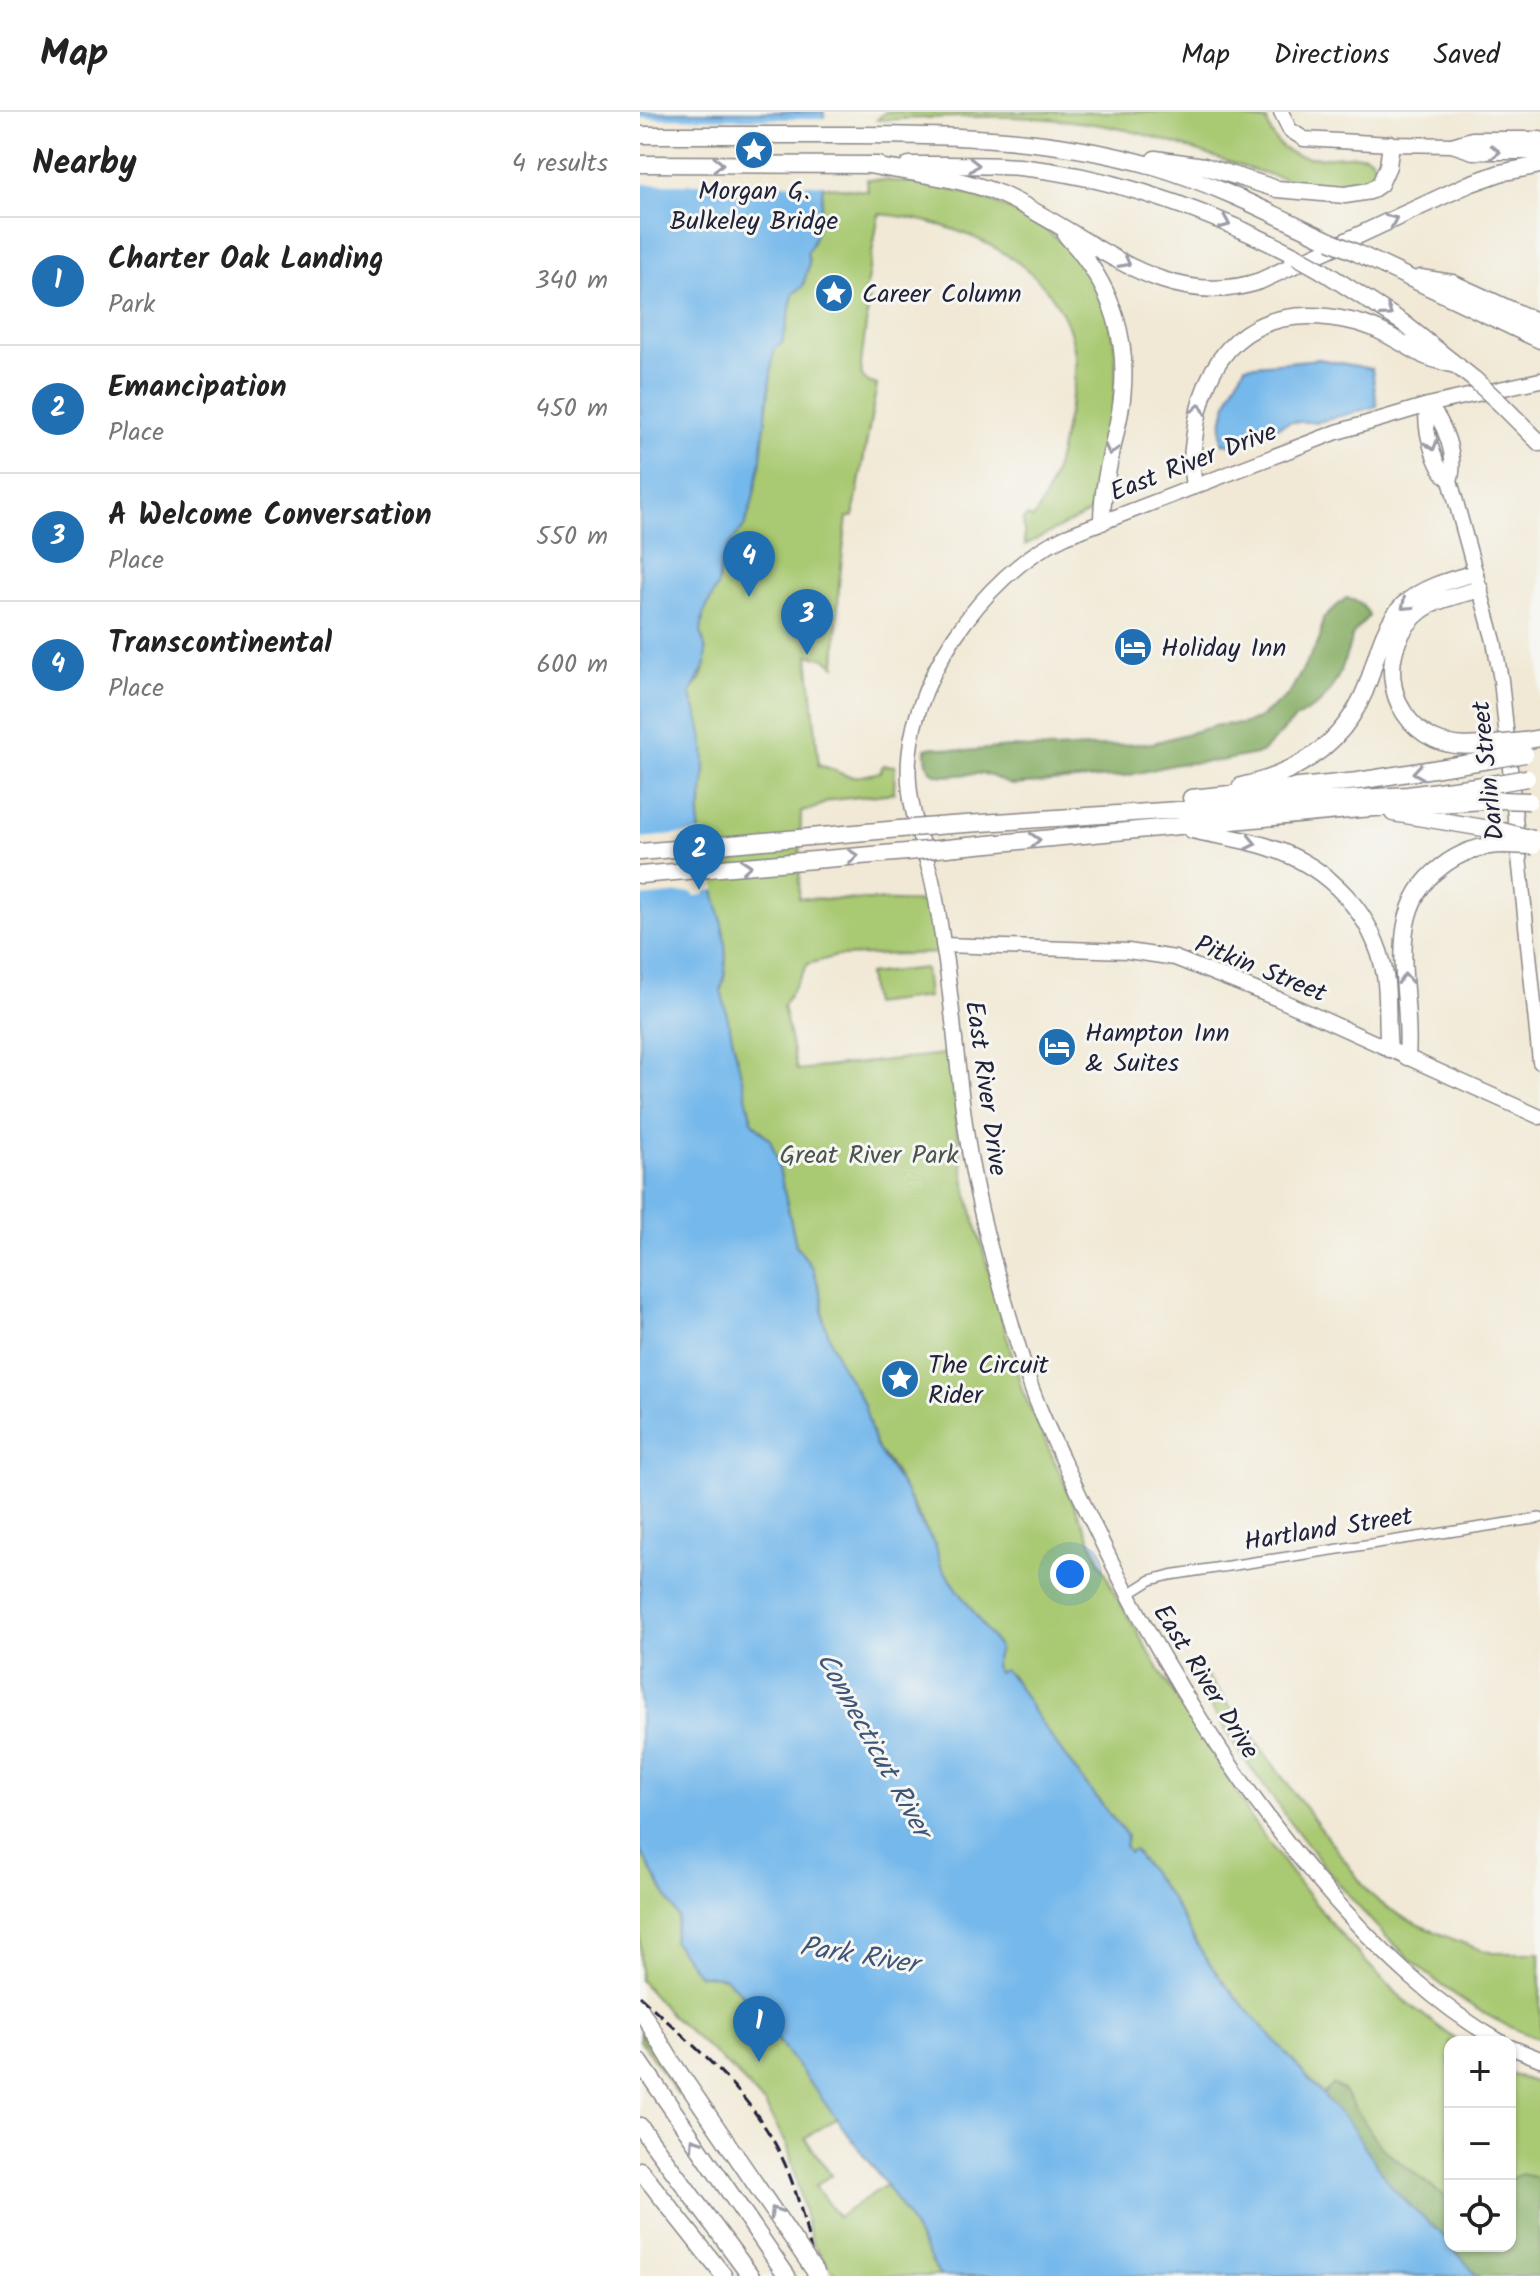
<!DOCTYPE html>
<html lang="en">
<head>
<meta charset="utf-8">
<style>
	:root { --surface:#fff; --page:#f2f2f2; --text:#222; --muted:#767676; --line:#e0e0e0; --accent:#1f6fb2 }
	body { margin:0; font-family:Kalam,sans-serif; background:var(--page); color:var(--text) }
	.controls { position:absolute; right:24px; bottom:24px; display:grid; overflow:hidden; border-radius:16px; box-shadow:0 2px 6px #0004 }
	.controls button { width:72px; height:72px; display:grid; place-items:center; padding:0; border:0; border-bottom:2px solid var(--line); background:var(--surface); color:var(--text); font:40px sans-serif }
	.you { position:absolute; left:430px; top:1462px; width:28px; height:28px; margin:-20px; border:6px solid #fff; border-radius:50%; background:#1a73e8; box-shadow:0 0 0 12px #1a73e833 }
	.badge { display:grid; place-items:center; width:52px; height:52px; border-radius:50%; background:var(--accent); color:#fff; font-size:26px; font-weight:700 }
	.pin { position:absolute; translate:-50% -66px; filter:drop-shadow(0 2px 4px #0008) }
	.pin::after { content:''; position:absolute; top:42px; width:28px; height:24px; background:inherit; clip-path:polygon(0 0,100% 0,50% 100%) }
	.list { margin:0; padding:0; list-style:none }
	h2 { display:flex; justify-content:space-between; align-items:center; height:104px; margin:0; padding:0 32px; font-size:34px }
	h2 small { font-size:26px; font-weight:400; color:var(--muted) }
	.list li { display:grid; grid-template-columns:52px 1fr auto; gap:24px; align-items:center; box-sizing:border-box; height:128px; padding:0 32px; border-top:2px solid var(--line) }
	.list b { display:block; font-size:30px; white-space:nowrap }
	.list p { margin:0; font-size:26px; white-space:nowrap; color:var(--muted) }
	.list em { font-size:26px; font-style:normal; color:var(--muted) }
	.icon { flex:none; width:44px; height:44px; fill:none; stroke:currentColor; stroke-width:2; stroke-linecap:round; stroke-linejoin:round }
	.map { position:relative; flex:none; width:900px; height:2164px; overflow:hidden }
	header { display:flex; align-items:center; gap:48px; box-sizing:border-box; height:112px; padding:0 40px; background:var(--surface); border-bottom:2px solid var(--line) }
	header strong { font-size:38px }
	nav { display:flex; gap:44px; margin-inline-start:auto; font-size:28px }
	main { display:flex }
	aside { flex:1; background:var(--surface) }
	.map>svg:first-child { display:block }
	.green { fill:#a9c972; stroke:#667656; stroke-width:2 }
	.forest { fill:#86ad64; stroke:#546850; stroke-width:2 }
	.water { fill:#75b8eb; stroke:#4c6d93; stroke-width:2 }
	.pier { fill:#f1e9d5 }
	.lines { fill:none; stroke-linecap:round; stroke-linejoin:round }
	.street-casing { stroke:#8a8688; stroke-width:12 }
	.secondary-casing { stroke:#8a8688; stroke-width:17 }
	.primary-casing { stroke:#8a8688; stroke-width:17 }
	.highway-casing { stroke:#8a8688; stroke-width:19 }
	.street { stroke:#fff; stroke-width:9 }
	.secondary { stroke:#fff; stroke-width:14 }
	.primary { stroke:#fff; stroke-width:14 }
	.highway { stroke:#fff; stroke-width:16 }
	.rail { stroke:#22223b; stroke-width:3; stroke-dasharray:12 6; stroke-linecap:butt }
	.highway-bridge-casing { stroke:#8a8688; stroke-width:19; stroke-linecap:butt }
	.highway-bridge { stroke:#fff; stroke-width:16 }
	.oneway { stroke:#9c9ca7 }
	.labels { text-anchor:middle; stroke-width:6; stroke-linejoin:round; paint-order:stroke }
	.poi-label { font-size:26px; fill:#22223b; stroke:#f6f6f2; text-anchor:start }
	.street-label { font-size:26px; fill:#22223b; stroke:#f6f6f2 }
	.park-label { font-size:26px; fill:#4a544c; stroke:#f6f6f2 }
	.water-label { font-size:28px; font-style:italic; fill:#3f5679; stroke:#f6f6f2 }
</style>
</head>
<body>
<header>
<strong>Map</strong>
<nav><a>Map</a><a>Directions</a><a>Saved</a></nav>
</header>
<main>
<aside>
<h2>Nearby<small>4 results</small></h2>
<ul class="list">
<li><span class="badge">1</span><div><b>Charter Oak Landing</b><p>Park</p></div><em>340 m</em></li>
<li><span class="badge">2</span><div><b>Emancipation</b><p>Place</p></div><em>450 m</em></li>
<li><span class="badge">3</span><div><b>A Welcome Conversation</b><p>Place</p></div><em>550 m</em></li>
<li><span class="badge">4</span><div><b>Transcontinental</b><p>Place</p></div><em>600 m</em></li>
</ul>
</aside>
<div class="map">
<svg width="900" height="2164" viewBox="0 0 900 2164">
	<rect width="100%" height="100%" fill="#f6f6f2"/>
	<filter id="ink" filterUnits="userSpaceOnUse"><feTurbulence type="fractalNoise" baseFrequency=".0125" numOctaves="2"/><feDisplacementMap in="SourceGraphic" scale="16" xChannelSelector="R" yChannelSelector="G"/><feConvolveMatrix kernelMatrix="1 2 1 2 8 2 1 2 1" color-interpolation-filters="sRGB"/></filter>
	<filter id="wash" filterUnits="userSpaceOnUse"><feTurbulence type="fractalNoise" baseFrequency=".006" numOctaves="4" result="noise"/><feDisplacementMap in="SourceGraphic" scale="32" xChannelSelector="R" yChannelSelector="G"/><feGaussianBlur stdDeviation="1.8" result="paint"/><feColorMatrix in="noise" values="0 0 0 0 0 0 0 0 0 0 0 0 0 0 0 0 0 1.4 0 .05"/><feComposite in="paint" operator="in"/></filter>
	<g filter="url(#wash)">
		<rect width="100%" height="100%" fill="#f1e9d5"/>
		<path class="green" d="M245,0H567L627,9C640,58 683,44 724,43C731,46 735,49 735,56C736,77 704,75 690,74C619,68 555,33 486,18C403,0 321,4 237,8Z
			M227,67C387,74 509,146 468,325C463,349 460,379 449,401L385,433L383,407L388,404L393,407C412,380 418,348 425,316C430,292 437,269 435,244C425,152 319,108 239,102L224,186L229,188L221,252L222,264L228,270L237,273L213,405H207L199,472L195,554L185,546L168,543L179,654C193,655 193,659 205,663C215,667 230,662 240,660L243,653L255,654L254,681L193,688C179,692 177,698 161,700L159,786L291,790L302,841L197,844L168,852L143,894L157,958L313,941L320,1004L315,1005L326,1077L382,1278L475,1482L527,1571L606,1695L607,1701C653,1765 703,1831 761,1885C779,1901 800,1915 819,1930H810V2133L695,1997L588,1876L564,1844L531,1787L494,1738L489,1741L485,1734L487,1724L434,1657L394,1601L371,1563L359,1561L354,1554L359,1536L301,1454L294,1432L253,1357L235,1333L232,1321L198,1248L184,1210L182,1186L173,1157L156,1133L136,1043L130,1028L112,1009L80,878C98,826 64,767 59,714C58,700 63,685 64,671C67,637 61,612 50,581L61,566L66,551V539L61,520L63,503L78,472L81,451L88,435L105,413L112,391L120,353L134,237L143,229L153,182L163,174L169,151L167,140L180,107L182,74L228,79Z
			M285,856L288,885L232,892L228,862Z
			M554,1555L563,1559L729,1781C759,1809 801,1822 839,1837L853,1841H900V1927C785,1888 697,1776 629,1681C601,1642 573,1602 551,1558Z
			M0,1738L38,1805L33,1829L58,1862L86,1866L111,1892L197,2006L165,2026L191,2063L175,2074L198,2105L246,2073L266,2103L300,2164H196L172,2131L148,2035L125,1993L97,1962L32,1904L0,1868Z
			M0,1920L40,1982L38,1983L0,1928Z
			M870,1962L900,1972V2164H837L811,2134H870Z"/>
		<path class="forest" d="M706,486C717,488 725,493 729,504L713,522L701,559L690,579L679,592L655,607L621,641L580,649L537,652L485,664L373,673C362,671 354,663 343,662C316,659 284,678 286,637L294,635L324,639L371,635L415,637L513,631L578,613L602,612L618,607L649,582L680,527L683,506Z
			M693,1972L703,1978L742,2036L810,2089V2133C793,2112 770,2097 753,2076C727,2044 712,2014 682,1983Z
			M882,2062L898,2066L900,2070V2164H837L811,2134H870V2067Z"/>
		<path class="water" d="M0,0H184C183,36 188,113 167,140L169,151L163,174L153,182L143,230L134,237L120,353L112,391L105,413L88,435L81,451L78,472L63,503L61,520L66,539V551L50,582C62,612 67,638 64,672C63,686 58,701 59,714C65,767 98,826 81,878L112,1009L130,1028L136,1043L156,1133L173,1157L182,1186L184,1210L198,1248L224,1292L235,1333L264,1377L279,1408L295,1432L301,1454L359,1536L354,1554L358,1561L363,1558C379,1569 384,1587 396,1603C424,1645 455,1685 487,1724L485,1734L489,1741L494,1738L531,1787L564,1844L588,1876L711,2014L752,2075L767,2092L799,2119L837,2164H300L266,2103L246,2073L111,1892L86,1866L58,1862L33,1829L38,1805L0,1738Z
			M679,247L732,257L737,294L678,310H650L592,332L582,331C579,303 591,278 605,254Z"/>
		<path class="pier" d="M0,6L188,7L186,72H0Z
			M65,720L76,778L67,779L64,783L55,784L51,780L0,785V726Z"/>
	</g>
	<g filter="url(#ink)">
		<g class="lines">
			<g class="street-casing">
				<path id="street" d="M487,1483L511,1468L530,1463L900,1406"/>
			</g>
			<g class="secondary-casing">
				<path id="secondary" d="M641,0L650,18L664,27L751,32
					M788,293C804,308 818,347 810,368L854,529L861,568L900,950
					M788,293C782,312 794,357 810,368
					M303,833L488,839L535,846L638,887L900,1005
					M861,1930C797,1894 744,1843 695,1788C589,1667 506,1528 439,1382C420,1340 397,1298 384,1253C364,1187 343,1118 331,1050C319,984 315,916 306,850C301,821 298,792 291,764C283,733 271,702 269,670C262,577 343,461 426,424L697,320L788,293L900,268
					M870,1935L900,1947"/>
			</g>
			<g class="primary-casing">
				<path id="primary" d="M751,32L812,33L833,40H900
					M812,33L832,27H900"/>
			</g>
			<g class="highway-casing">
				<path id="highway" d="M0,23C69,23 137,23 206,23C312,23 414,25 517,55C577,73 633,102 690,129
					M515,47L564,54L637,77L705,83L730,79L740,72L748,54L751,32
					M0,52L238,53
					M228,53C271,61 319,65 360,82C445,118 521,203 620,169L829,72L860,61L900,53
					M269,53C306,53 342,52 379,55C477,65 569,99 656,144
					M426,123C473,174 492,231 480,300C473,337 462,372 462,410
					M717,141L900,228
					M681,158L762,210L835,268
					M780,166L812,171L900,211
					M861,292L900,331
					M554,374C550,353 553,334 556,313C570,227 624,190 711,209C737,214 759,230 783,243C793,248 807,250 818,254
					M840,477C821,483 799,486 782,498C738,531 743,603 794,627C813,636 834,634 854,632
					M884,629L900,626
					M601,674C663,660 710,627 730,565C738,539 744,513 763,493C783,475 810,468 835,461
					M551,686L718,669L855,647
					M753,701L862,719
					M310,713L768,683L858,671
					M552,718C578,724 605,727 631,736C689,755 734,802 745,863C749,887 746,912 749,937
					M317,735L720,697L860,688
					M0,740L260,717
					M0,763L267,740
					M767,945C773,881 740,800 801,755C820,740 840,733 864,733
					M0,1950L147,2164
					M0,2014L111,2164
					M0,2058L84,2164"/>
			</g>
			<use href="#street" class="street"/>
			<use href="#secondary" class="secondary"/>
			<use href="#primary" class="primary"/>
			<use href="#highway" class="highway"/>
			<path class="rail" d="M0,1884C55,1936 118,1985 147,2057C161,2091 169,2128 176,2164"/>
			<g class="highway-bridge-casing">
				<path id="highway-bridge" d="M690,129L717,141
					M656,144L681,158
					M835,268L861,292
					M854,632L884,629
					M855,647L885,642
					M858,671L887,666
					M860,688L889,689
					M260,717L310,713
					M862,719L893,727
					M864,733L893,734
					M267,740L317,735
					M0,1897L32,1950L178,2164"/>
			</g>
			<use href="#highway-bridge" class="highway-bridge"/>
		</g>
		<defs><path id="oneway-chevron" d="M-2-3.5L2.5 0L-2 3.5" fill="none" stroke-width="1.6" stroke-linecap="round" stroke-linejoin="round" transform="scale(2)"/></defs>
		<g class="oneway">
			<use href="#oneway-chevron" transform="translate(855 40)"/>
			<use href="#oneway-chevron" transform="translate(78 52)"/>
			<use href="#oneway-chevron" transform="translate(334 53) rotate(1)"/>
			<use href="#oneway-chevron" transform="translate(752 108) rotate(-25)"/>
			<use href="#oneway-chevron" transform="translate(585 111) rotate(23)"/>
			<use href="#oneway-chevron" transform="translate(485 150) rotate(28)"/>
			<use href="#oneway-chevron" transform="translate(747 200) rotate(35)"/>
			<use href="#oneway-chevron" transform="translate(559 297) rotate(-79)"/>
			<use href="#oneway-chevron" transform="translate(792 333) rotate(73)"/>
			<use href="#oneway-chevron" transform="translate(471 338) rotate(103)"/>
			<use href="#oneway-chevron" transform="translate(766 493) rotate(138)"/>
			<use href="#oneway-chevron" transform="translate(778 660) rotate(171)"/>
			<use href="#oneway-chevron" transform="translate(395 728) rotate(-5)"/>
			<use href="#oneway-chevron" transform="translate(611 731) rotate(12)"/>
			<use href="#oneway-chevron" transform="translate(213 744) rotate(-5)"/>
			<use href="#oneway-chevron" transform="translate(106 754) rotate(-5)"/>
			<use href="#oneway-chevron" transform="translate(765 867) rotate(-94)"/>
			<use href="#oneway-chevron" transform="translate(55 2031) rotate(-124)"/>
			<use href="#oneway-chevron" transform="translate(135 2100) rotate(-124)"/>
		</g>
	</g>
	<defs>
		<g id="sight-disc" transform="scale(2)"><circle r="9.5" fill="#1f6fb2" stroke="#f6f6f2"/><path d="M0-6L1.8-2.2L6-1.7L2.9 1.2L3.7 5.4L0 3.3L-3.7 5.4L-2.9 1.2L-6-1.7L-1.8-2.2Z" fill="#fff"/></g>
		<g id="hotel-disc" transform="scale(2)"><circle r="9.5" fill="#1f6fb2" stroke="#f6f6f2"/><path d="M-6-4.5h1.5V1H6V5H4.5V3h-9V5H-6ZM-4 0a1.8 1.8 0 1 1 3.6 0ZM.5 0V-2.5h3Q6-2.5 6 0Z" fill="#fff"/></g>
	</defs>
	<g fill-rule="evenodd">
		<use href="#sight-disc" x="114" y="38"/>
		<use href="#sight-disc" x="194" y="181"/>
		<use href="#hotel-disc" x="493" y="535"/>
		<use href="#hotel-disc" x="417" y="935"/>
		<use href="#sight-disc" x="260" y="1267"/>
	</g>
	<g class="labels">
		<g class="poi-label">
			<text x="114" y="87" text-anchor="middle">Morgan G.<tspan x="114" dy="30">Bulkeley Bridge</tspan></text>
			<text x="222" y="190">Career Column</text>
			<text x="521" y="544">Holiday Inn</text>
			<text x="445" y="929">Hampton Inn<tspan x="445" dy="30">&amp; Suites</tspan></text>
			<text x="288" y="1261">The Circuit<tspan x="288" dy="30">Rider</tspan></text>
		</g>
		<g class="street-label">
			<text transform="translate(553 349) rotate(-21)" y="9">East River Drive</text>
			<text transform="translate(847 659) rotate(-96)" y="9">Darlin Street</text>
			<text transform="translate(621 856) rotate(22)" y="9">Pitkin Street</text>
			<text transform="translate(347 976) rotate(82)" y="9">East River Drive</text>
			<text transform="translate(688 1416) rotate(-9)" y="9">Hartland Street</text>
			<text transform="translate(567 1569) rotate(58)" y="9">East River Drive</text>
		</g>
		<g class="park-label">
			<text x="229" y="1051">Great River Park</text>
		</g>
		<g class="water-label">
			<text transform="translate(235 1632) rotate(61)" y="10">Connecticut River</text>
			<text transform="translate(219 1842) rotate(9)" y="10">Park River</text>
		</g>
	</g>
</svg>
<div class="controls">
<button>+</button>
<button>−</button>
<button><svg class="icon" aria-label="locate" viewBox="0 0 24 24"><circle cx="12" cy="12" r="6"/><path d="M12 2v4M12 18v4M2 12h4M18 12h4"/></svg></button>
</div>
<div class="you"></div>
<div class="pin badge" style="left:119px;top:1950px">1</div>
<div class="pin badge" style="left:59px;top:778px">2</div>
<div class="pin badge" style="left:167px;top:543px">3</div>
<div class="pin badge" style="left:109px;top:485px">4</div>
</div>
</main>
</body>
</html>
